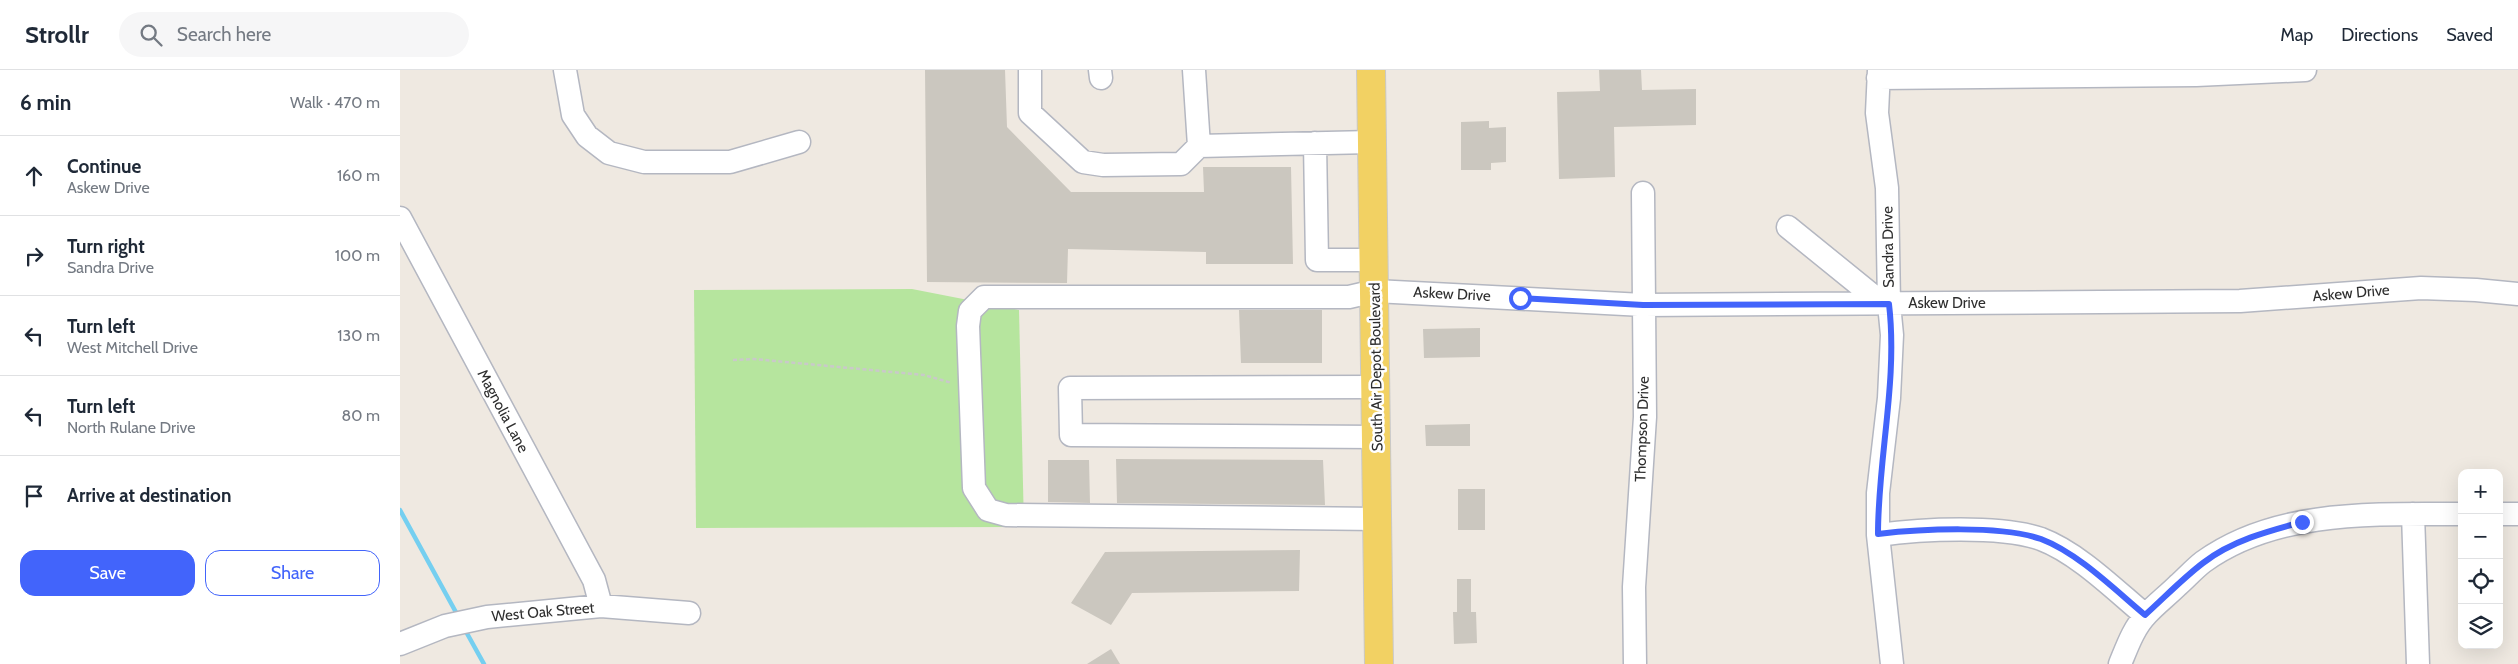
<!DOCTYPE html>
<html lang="en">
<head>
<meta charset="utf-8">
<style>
	:root { --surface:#fff; --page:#f6f6f7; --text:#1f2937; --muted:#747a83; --line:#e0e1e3; --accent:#4264fb }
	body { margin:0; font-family:Cabin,sans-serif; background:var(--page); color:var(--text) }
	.controls { position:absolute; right:15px; bottom:15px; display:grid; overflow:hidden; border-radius:10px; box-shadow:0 5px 20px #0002 }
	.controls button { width:45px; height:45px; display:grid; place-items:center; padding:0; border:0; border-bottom:1px solid var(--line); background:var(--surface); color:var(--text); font:25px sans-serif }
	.stop { position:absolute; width:15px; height:15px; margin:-11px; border:4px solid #4264fb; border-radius:50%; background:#fff }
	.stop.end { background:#4264fb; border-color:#fff; box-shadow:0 1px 5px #0008 }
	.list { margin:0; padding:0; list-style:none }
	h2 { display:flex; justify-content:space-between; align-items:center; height:65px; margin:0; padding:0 20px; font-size:21px }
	h2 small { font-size:16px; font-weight:400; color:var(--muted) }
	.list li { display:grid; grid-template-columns:32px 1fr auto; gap:15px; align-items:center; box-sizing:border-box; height:80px; padding:0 20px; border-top:1px solid var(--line) }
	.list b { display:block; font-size:19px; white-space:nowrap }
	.list p { margin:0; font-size:16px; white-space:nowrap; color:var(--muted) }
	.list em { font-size:16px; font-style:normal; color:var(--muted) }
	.actions { display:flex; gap:10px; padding:15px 20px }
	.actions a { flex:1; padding:11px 0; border:1px solid var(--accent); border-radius:15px; text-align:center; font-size:18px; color:var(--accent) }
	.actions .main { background:var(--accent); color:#fff }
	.icon { flex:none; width:28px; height:28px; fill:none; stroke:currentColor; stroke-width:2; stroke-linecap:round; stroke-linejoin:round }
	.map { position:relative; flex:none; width:2118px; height:594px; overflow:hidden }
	header { display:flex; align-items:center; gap:30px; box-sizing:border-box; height:70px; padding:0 25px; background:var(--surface); border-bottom:1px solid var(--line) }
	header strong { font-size:24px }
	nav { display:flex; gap:28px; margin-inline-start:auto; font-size:18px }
	.search { width:350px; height:45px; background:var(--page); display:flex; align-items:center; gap:12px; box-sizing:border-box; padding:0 18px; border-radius:28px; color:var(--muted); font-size:19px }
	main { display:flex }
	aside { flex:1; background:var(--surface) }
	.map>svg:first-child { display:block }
	.green { fill:#b6e59e }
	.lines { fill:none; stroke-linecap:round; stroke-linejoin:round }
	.stream { stroke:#75cff0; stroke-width:4.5 }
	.building { fill:#cbc7bf }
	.minor-casing { stroke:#b4b7c1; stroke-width:25 }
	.major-casing { stroke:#c9c9c9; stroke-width:30 }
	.path { stroke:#c9c9c9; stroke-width:2.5; stroke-dasharray:4 2.5; stroke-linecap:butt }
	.minor { stroke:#fff; stroke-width:22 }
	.major { stroke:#f2d163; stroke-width:28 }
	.route { stroke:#4264fb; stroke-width:6 }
	.labels { text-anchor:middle; stroke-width:5; stroke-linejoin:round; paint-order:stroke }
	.street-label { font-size:15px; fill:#2e2e2e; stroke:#fff }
</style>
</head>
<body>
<header>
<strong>Strollr</strong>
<div class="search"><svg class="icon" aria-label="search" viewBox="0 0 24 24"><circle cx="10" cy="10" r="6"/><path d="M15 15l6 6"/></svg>Search here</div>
<nav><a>Map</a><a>Directions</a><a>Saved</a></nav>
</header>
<main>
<aside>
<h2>6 min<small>Walk · 470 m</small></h2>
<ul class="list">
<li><svg class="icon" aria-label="ahead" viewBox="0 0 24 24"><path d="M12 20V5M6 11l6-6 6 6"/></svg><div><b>Continue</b><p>Askew Drive</p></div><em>160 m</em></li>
<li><svg class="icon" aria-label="right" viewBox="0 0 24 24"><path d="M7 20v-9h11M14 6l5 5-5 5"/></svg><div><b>Turn right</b><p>Sandra Drive</p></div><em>100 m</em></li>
<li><svg class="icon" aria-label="left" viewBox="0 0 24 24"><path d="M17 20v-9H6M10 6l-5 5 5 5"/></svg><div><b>Turn left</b><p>West Mitchell Drive</p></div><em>130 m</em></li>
<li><svg class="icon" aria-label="left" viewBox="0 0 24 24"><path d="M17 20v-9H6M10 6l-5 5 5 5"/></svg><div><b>Turn left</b><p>North Rulane Drive</p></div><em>80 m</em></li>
<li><svg class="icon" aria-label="arrive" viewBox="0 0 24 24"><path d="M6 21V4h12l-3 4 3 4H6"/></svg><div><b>Arrive at destination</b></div></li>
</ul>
<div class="actions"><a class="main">Save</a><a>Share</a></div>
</aside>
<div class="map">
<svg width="2118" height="594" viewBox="0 0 2118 594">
	<rect width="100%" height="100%" fill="#efe9e1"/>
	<path class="green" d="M512,219L619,240L624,457L296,458L294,220Z"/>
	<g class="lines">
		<path class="stream" d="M0,440L58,546
			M64,558L84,594"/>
	</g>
	<path class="building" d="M525,0H605L607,57L671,122H804L803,97H891L893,194H806V182L668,179L667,213L527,212Z
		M1199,0H1241L1242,20L1296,19V55L1214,57L1215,107L1159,109L1157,22L1200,21Z
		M1089,51V58L1106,57V92L1091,93V100H1061V52Z
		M839,240H922V293H841Z
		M1080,258V287L1024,288L1023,259Z
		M1070,354V376H1026L1025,355Z
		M716,389L923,390L925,435L717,433Z
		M648,390H689L690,433L648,432Z
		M1058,419H1085V460H1058Z
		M900,480L899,521L732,523L711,555L671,533L705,482Z
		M1057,509H1071V542H1076L1077,573L1054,574L1053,542H1057Z
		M711,579L720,594H687Z"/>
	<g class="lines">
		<g class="minor-casing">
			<path id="minor" d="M165,0L173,45L187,66L209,83L244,92H330L399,72
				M630,0V43L683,92L703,95L781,94L799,76L972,72
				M700,0L701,8
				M794,0L799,76
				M1479,0L1477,43L1487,118L1489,234L1492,265L1489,328L1478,423V465L1492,594
				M1478,8L1796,5L1905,0
				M915,73L917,190H974
				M0,148L194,510L201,536
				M1388,157L1483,234
				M976,317L670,318L671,365L976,367
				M2013,444L2018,594
				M2099,444H2118
				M977,449L606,445L588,440L574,418L568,256L570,241L584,227H949L975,221L1243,235L1840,231L2021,218L2076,220L2118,224
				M1478,465C1521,459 1601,455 1641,469C1678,483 1715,520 1745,545
				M0,574L45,556L87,547L201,536L289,543
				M1235,594L1234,517L1245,347L1243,123
				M1720,594C1727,577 1734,557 1747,544C1756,534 1768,525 1778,515C1786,508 1794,499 1803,492C1876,439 1976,444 2062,444"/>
		</g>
		<g class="major-casing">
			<path id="major" d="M971,0L979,594"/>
		</g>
		<path class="path" d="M333,290L354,289L524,305L552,313"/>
		<use href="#minor" class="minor"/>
		<use href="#major" class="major"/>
	</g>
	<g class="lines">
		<path class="route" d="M1120,228L1243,235L1489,234C1498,311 1478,387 1478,464C1521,459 1601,455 1641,469C1678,483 1715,520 1745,545C1764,528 1782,509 1803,493C1831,471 1868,461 1902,452"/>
	</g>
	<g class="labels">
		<g class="street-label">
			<text transform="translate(1488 177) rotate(-91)" y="5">Sandra Drive</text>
			<text transform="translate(1951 223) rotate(-5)" y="5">Askew Drive</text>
			<text transform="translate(1052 224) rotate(3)" y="5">Askew Drive</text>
			<text x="1547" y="238">Askew Drive</text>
			<text transform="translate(976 297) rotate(-91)" y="5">South Air Depot Boulevard</text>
			<text transform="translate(103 341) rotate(62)" y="5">Magnolia Lane</text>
			<text transform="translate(1242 359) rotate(-88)" y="5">Thompson Drive</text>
			<text transform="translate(143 542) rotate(-5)" y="5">West Oak Street</text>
		</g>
	</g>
</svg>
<div class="controls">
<button>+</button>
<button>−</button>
<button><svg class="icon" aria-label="locate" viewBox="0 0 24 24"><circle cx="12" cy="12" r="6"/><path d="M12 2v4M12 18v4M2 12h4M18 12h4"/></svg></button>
<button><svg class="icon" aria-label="layers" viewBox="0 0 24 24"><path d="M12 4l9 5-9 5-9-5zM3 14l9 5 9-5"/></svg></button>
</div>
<div class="stop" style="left:1120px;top:228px"></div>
<div class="stop end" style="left:1902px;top:452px"></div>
</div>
</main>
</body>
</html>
